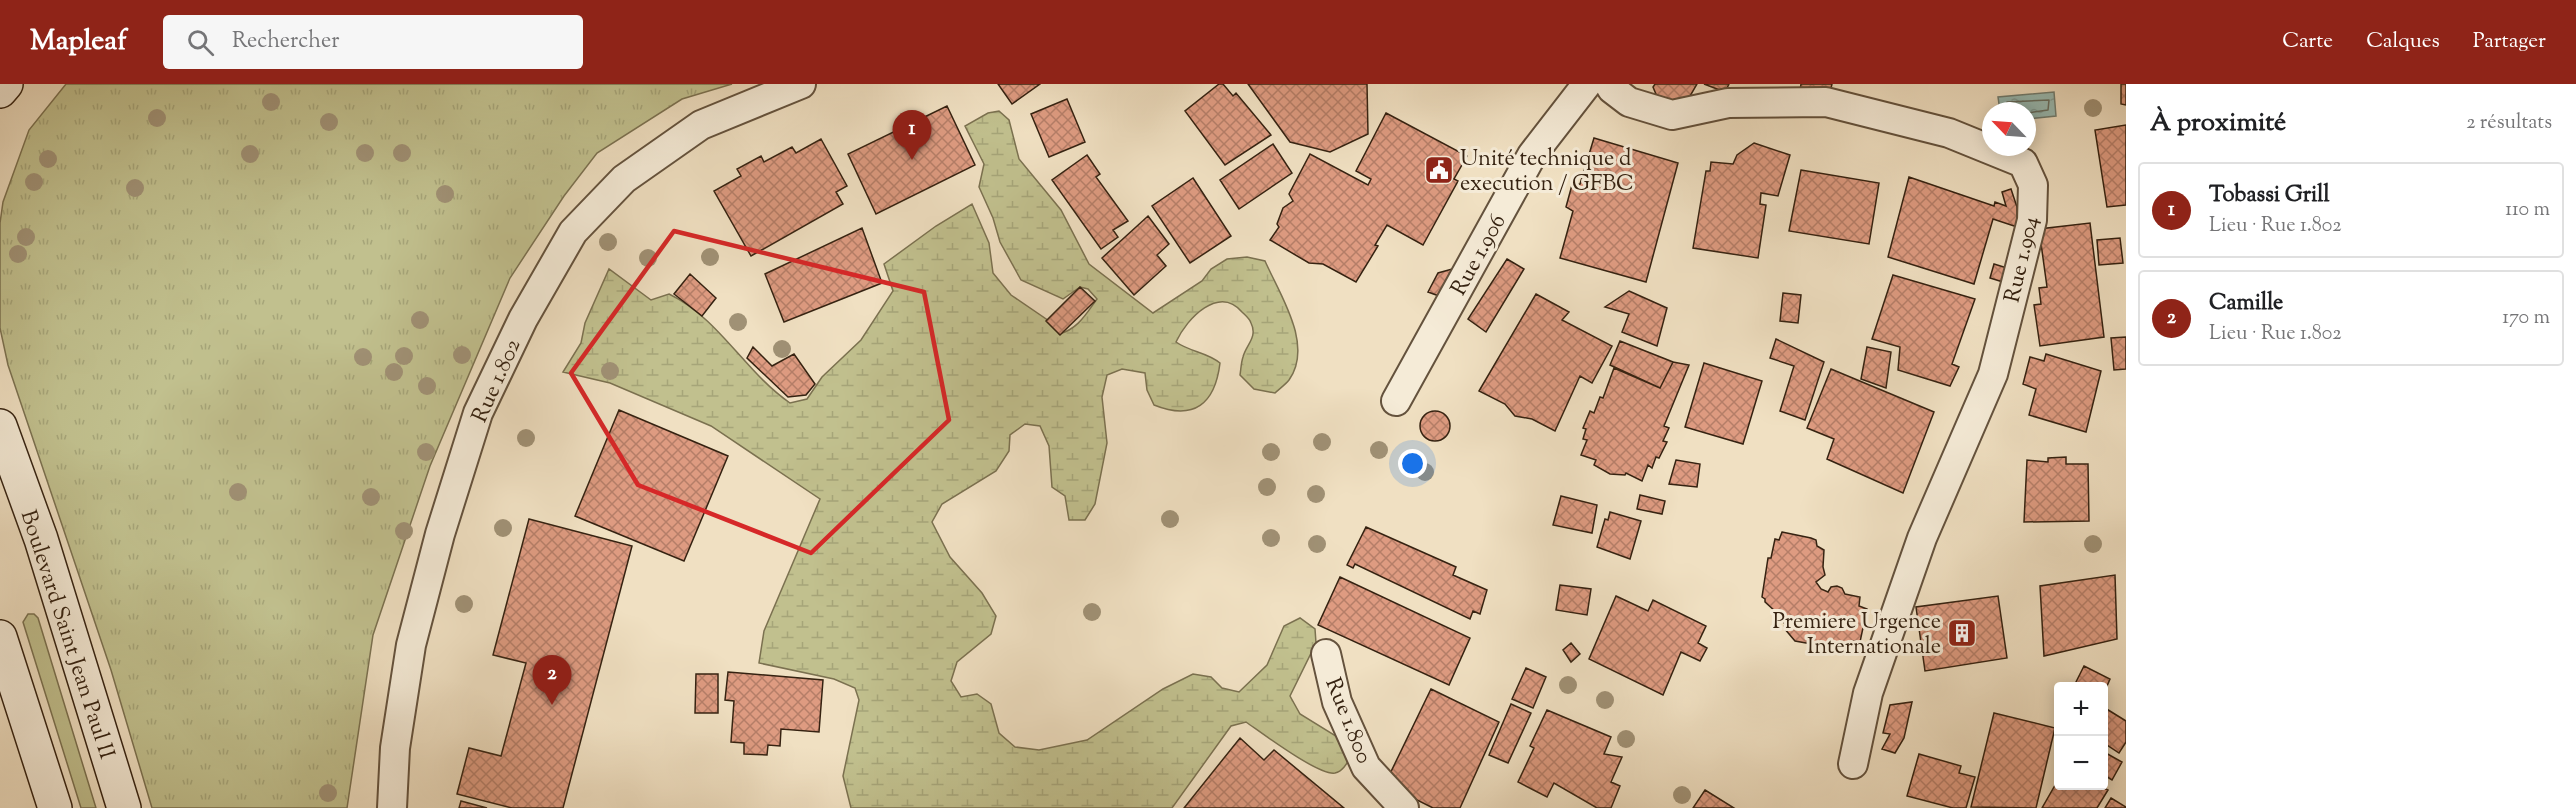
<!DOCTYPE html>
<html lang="fr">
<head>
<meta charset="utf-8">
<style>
	:root { --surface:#fff; --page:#f6f6f6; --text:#202124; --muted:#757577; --line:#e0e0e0; --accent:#8f2418 }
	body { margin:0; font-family:"Sorts Mill Goudy",serif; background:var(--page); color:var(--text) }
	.controls { position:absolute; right:18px; bottom:18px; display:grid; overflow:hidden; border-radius:6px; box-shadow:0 3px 15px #0003 }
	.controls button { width:54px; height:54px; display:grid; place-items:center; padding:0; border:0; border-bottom:2px solid var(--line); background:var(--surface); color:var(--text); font:30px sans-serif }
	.compass { position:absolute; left:1982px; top:18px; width:54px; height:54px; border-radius:50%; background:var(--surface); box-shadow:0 3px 15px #0003; rotate:295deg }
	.you { position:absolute; left:1413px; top:380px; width:21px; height:21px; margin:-15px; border:4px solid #fff; border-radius:50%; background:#1a73e8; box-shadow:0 0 0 9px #1a73e833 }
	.badge { display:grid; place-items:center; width:39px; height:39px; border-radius:50%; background:var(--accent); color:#fff; font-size:20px; font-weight:700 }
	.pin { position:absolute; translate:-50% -50px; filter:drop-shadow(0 2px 3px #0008) }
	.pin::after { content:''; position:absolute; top:32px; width:21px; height:18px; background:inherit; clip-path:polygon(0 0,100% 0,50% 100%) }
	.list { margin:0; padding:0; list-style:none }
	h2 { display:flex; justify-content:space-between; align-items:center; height:78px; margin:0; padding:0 24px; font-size:26px }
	h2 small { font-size:20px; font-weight:400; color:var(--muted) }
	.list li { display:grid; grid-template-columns:39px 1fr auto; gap:18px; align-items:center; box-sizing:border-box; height:96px; margin:0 12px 12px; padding:0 12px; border:2px solid var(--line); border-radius:6px }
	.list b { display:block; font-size:22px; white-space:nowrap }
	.list p { margin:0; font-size:20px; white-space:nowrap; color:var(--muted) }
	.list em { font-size:20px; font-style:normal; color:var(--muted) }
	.icon { flex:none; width:33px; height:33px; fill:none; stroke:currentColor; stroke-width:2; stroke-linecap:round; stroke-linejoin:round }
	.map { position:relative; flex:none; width:2126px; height:724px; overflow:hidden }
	header { display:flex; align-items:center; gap:36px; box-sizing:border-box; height:84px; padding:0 30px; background:var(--accent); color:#fff }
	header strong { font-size:28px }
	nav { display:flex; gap:33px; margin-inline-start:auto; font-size:21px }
	.search { width:420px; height:54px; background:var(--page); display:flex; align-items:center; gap:15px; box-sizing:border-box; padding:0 21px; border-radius:6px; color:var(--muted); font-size:22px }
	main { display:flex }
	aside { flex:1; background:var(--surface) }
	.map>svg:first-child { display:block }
	.wetland { fill:url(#wetland-marsh); stroke:#7b7150; stroke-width:1.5 }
	.park { fill:url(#park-tufts); stroke:#7b7150; stroke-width:1.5 }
	.garden { fill:#c1c08e; stroke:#7b7150; stroke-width:1.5 }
	.water { fill:url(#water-ripples); stroke:#727f73; stroke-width:1.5 }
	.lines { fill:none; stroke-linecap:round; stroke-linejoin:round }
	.shore { stroke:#687063; stroke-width:1.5 }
	.building { fill:url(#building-cross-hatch); stroke:#352211; stroke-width:1.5 }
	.street-casing { stroke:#64523d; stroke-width:32 }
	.secondary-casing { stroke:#352211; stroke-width:36 }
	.street { stroke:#f5ebd7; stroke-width:28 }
	.secondary { stroke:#f5ebd7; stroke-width:33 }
	.tree { fill:#a09175 }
	.marked { fill:none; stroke:#d62828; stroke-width:4.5; stroke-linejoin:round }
	.labels { text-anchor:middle; stroke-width:6; stroke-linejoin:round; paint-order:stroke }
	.poi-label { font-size:22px; fill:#352211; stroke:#f5ebd7; text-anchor:start }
	.street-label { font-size:22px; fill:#352211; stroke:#f5ebd7 }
</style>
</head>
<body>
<header>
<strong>Mapleaf</strong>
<div class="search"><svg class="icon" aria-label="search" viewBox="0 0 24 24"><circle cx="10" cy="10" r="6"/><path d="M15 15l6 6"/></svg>Rechercher</div>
<nav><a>Carte</a><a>Calques</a><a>Partager</a></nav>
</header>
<main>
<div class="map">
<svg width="2126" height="724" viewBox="0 0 2126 724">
	<defs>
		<pattern id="wetland-marsh" width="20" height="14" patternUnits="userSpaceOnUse" patternTransform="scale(1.5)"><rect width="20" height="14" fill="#c1c08e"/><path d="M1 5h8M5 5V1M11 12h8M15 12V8" fill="none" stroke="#a6a579"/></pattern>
		<pattern id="park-tufts" width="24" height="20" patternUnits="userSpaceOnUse" patternTransform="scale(1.5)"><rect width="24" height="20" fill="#c1c08e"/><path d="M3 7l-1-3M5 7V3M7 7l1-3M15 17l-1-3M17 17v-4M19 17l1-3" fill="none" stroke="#a6a579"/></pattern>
		<pattern id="water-ripples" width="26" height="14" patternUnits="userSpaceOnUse" patternTransform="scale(1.5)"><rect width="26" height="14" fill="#9abdb5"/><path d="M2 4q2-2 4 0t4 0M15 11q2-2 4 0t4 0" fill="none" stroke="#85a29b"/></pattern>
		<pattern id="building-cross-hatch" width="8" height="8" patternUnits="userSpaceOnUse" patternTransform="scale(1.5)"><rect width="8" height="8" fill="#de9b81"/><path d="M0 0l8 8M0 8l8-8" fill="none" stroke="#b57e68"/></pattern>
	</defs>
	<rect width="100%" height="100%" fill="#f0e0c2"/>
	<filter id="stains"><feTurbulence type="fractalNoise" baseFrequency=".00333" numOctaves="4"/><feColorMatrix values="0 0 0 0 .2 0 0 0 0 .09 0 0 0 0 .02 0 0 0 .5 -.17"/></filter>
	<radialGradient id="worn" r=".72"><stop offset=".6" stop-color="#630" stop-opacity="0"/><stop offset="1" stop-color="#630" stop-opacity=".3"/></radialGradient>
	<path class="wetland" d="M999,27L1009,36L1019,75L1061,126L1089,180L1153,229L1202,197L1211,185L1227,175L1247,173L1265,177C1280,211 1314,261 1289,296C1285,301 1279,305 1275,309L1254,305L1240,291C1241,285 1241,279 1243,273C1246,261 1258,253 1251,239C1250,235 1245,231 1242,228C1219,201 1187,234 1176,258C1190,268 1207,268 1220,279C1215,320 1194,337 1154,321L1147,306L1145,289L1122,285L1107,291L1102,313L1107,359L1095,420L1085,436H1069L1065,412L1052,403L1049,362L1040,342L1025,340L1010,351L1009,367L996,387L942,420L932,438L950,473L982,509L996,532L991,550L957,578L951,597L961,613L977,610L991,620L999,649L1015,663L1039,666L1087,656L1163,605L1193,590L1211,593L1222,604L1239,608L1267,581L1284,542L1300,534L1315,545L1316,559L1290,612L1300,630L1344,657L1353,669C1348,677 1344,687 1335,689C1319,692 1262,649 1246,638L1231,642L1172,724H851L843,692L859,616L855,604L834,595L759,579L764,547L820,415L711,342L610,299L563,288L581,259L585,239L609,185L651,216L669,210C719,234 745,288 790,319L807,315L822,293L861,256L893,207L884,180L936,142L972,120L989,159L993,189L1011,211L1052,239L1059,250C1078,245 1086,230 1097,215L1088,205L1080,203L1063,215L1021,196L1000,158L993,134L979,103L984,80L965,42L988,29Z"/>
	<path class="park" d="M66,0H732L682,15L597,69L564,112L510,194L430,382L373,551L347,724H152L111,586L8,281L0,244V139L3,118L29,46Z"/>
	<path class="garden" d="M28,530H34L38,534L96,724H81L23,538Z"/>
	<path class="water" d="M2054,8L2056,32L2027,35V27H2000L1998,13Z"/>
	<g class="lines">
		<path class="shore" d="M2005,27L2007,18L2049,16L2048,26L2027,29"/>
	</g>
	<path class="building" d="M998,0H1040L1012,20Z
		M1219,0H1223L1233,12L1236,9L1271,51L1225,81L1185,27Z
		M1248,0H1367L1368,50L1330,68L1290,58Z
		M1655,0H1697L1686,19L1661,22L1653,3Z
		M1704,0H1729L1725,8Z
		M1801,0H1832L1831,4L1800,7Z
		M2121,0H2126V21L2121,20Z
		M1067,15L1085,58L1049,73L1031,30Z
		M947,22L975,81L876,130L848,70Z
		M1386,29L1467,72L1454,95L1458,97L1423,161L1387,141L1375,161L1378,162L1356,198L1323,180L1309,179L1270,156L1279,143L1277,140L1283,124L1293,117L1289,110L1310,70L1368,101L1371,95L1356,87Z
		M2126,41V121L2107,123L2095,46Z
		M1594,54L1678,79L1646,198L1560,174L1573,127L1566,123L1572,101L1580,100Z
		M821,55L847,102L836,108L843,120L751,172L714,107L741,92L737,85L761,72L764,78L792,63L796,69Z
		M1754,59L1790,71L1778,112L1761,109L1760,120L1766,121L1758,174L1693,164L1706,87H1710L1711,78L1733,80L1737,71Z
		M1273,60L1292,89L1239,125L1220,96Z
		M1087,71L1100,90L1096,93L1128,137L1113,146L1118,153L1101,165L1052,96Z
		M1801,86L1879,99L1869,160L1789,147Z
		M1909,93L1994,122L1995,118L2006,122L2002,108L2011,105L2017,123V143L1993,135L1974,200L1888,173Z
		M1193,94L1231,152L1190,179L1152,122Z
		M1148,132L1169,160L1157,171L1166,182L1134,211L1102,174Z
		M2090,139L2104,253L2040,262L2034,221L2041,220L2039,204L2047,203L2039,145Z
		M862,144L882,199L784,238L765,190Z
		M2120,154L2123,179L2099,181L2097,156Z
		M1507,175L1524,185L1486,248L1468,235Z
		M1994,180L2007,184L2003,198L1990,194Z
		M1452,185L1456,189L1442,213L1428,208L1438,189Z
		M690,190L716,214L702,232L674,210Z
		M1893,191L1975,215L1952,280L1959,283L1950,302L1898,286L1900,263L1872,255Z
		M1080,203L1095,217L1060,251L1046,237Z
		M1629,207L1667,224L1657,262L1622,248L1629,230L1605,223Z
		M1783,209L1801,211L1798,239L1780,237Z
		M1536,210L1569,228L1562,236L1612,262L1592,299L1580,292L1555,347L1532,335L1515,332L1505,320L1479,307Z
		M2126,253V285L2114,286L2111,254Z
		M1776,255L1824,278L1805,336L1780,327L1794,282L1770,274Z
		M1620,257L1673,278L1660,304L1610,281Z
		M753,263L772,282L794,270L815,300L806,311L788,313L747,274Z
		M1867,263L1891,268L1886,304L1861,295Z
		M2046,270L2101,287L2086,348L2029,331L2036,305L2023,300L2030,273L2044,277Z
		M1673,278L1689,281L1664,342L1669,344L1663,357L1667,358L1659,374L1656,373L1652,384L1648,381L1642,397L1626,389L1625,391L1610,390L1594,381L1596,376L1581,371L1587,356L1583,355L1586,345L1583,344L1590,327L1594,329L1600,313L1603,314L1614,284L1660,304Z
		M1704,279L1762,297L1743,360L1685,343Z
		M1831,285L1934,328L1903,409L1827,375L1834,355L1807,344Z
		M619,326L728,372L684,477L575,432Z
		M1420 342a15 15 0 1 1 30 0a15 15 0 1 1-30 0Z
		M2066,373V380H2088L2089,437L2024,438L2027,376L2048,378V374Z
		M1676,376L1700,380L1697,403L1669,400Z
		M1640,411L1665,417L1662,430L1637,425Z
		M1561,412L1597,421L1592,449L1553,441Z
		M1610,428L1641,437L1630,475L1597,463L1605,435L1608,436Z
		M529,435L632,462L563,724H512L457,710L469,664L501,672L526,579L493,571Z
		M1366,443L1456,483L1453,491L1487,506L1480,530L1473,527L1470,535L1355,480L1353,484L1347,481Z
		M1782,448L1811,454L1816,456L1817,462L1824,466L1823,483L1825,491L1816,498L1821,505L1828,508L1831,503L1837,502L1842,504L1845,510L1860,513L1859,522L1867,525L1860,558L1853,557L1852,561L1836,558L1834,564L1795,557L1784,544L1785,540L1777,529L1765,518V515L1762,513L1768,474H1771L1775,455L1779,456Z
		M2115,491L2117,555L2044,572L2040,502Z
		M1340,493L1470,554L1449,601L1318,541Z
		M1560,501L1591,505L1587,531L1556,526Z
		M1616,512L1648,527L1653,516L1706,542L1698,559L1707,564L1700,577L1681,568L1663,611L1589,575Z
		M1998,512L2007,574L1925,587L1916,523Z
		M1571,559L1580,570L1571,578L1563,566Z
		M2084,582L2110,595L2104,609V602H2074Z
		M1526,584L1546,593L1533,624L1512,615Z
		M728,588L823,596L819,648L781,645L780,662L768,661L767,671L744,670V659L731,658L734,617L725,616Z
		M696,590H718V629H695Z
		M1431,605L1499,638L1460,724H1433L1385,700Z
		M1912,618L1904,654L1895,669L1882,665L1890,650L1883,649L1890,621Z
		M1511,620L1531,629L1508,679L1489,671Z
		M2105,624L2126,637V658L2119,669L2104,659Z
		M1547,626L1611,653L1604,670L1622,673L1611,698L1620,702L1611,724H1597L1554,699L1547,713L1518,698L1534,664L1530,662Z
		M1994,629L2055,644L2036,724L1971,723Z
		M1240,654L1264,676L1274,666L1344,724H1184Z
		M2104,668L2122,678L2112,696L2104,691Z
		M1919,670L1961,682L1959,689L1975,693L1966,724H1953L1907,712Z
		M2058,696V702H2100L2108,706L2097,724H2042Z
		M1705,706L1734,724H1693Z
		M2111,714L2126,723V724H2105Z
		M461,717L487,724H459Z"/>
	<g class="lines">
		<g class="street-casing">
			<path id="street" d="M1609,0L1612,5L1629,18L1672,31L1728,19L1826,18L1949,49L2023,79L2033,101L2032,136L1993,290L1922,454L1868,609L1853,680
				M1396,317L1532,71L1587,0
				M1326,570L1337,618L1366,683L1404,724
				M392,724L395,664L411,561L440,450L478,329L523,235L573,148L624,95L701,41L801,0"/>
		</g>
		<g class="secondary-casing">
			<path id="secondary" d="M0,7L6,0
				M0,342L41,455L124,724
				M0,553L55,724"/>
		</g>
		<use href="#street" class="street"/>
		<use href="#secondary" class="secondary"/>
	</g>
	<g class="tree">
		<circle cx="271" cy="18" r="9"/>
		<circle cx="2093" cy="24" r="9"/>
		<circle cx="157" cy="34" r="9"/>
		<circle cx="329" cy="38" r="9"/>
		<circle cx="365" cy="69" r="9"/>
		<circle cx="402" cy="69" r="9"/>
		<circle cx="250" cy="70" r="9"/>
		<circle cx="48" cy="75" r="9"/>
		<circle cx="34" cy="98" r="9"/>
		<circle cx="135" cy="104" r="9"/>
		<circle cx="445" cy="110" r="9"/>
		<circle cx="26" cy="153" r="9"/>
		<circle cx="608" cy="158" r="9"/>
		<circle cx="18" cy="170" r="9"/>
		<circle cx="710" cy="173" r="9"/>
		<circle cx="648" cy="174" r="9"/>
		<circle cx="420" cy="236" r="9"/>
		<circle cx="738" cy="238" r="9"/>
		<circle cx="782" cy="265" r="9"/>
		<circle cx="462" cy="271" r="9"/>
		<circle cx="404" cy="272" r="9"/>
		<circle cx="363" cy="273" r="9"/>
		<circle cx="610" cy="287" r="9"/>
		<circle cx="394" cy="288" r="9"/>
		<circle cx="427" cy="302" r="9"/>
		<circle cx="526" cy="354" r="9"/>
		<circle cx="1322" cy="358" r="9"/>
		<circle cx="1379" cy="366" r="9"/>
		<circle cx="426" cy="368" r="9"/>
		<circle cx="1271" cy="368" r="9"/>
		<circle cx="1425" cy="388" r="9"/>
		<circle cx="1267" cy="403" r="9"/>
		<circle cx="238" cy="408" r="9"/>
		<circle cx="1316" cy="410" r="9"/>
		<circle cx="371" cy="413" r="9"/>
		<circle cx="1170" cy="435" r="9"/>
		<circle cx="503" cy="444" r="9"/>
		<circle cx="404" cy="447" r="9"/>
		<circle cx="1271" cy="454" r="9"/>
		<circle cx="1317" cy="460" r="9"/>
		<circle cx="2093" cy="460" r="9"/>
		<circle cx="464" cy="520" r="9"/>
		<circle cx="1092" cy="528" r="9"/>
		<circle cx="1568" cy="601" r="9"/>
		<circle cx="1605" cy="616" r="9"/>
		<circle cx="1626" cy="655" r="9"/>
		<circle cx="328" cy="709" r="9"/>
		<circle cx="1682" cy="711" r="9"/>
	</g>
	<path class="marked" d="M674,147L924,208L949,336L811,469L638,401L571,289Z"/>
	<defs>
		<g id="civic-square" transform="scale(1.5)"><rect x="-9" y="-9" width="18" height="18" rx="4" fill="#8f2418" stroke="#f5ebd7"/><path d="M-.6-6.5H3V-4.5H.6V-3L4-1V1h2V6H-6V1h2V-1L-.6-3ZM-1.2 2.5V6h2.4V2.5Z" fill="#fff"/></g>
		<g id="building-square" transform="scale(1.5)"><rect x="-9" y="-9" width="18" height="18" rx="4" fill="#8f2418" stroke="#f5ebd7"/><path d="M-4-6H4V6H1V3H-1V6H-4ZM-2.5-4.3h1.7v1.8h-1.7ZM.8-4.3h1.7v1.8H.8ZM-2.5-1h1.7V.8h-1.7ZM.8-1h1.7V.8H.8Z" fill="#fff"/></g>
	</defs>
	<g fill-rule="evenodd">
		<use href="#civic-square" x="1439" y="86"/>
		<use href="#building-square" x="1962" y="549"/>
	</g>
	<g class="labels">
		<g class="poi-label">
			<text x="1460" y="81">Unité technique d<tspan x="1460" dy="25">execution / GFBC</tspan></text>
			<text x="1941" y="544" text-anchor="end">Premiere Urgence<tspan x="1941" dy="25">Internationale</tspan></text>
		</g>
		<g class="street-label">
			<text transform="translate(1477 170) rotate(-61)" y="8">Rue 1.906</text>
			<text transform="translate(2020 175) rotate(-77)" y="8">Rue 1.904</text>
			<text transform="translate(495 296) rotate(-66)" y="8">Rue 1.802</text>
			<text transform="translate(69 550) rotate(72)" y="8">Boulevard Saint Jean Paul II</text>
			<text transform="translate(1350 636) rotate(68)" y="8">Rue 1.800</text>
		</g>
	</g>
	<rect width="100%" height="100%" filter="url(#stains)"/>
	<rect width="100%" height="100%" fill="url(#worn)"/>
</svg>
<div class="controls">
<button>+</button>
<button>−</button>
</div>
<svg class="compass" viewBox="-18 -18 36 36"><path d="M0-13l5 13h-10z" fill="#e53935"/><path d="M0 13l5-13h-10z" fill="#757577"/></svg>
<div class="you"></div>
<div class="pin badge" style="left:912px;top:76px">1</div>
<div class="pin badge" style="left:552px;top:621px">2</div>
</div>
<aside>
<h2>À proximité<small>2 résultats</small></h2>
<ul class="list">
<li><span class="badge">1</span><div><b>Tobassi Grill</b><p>Lieu · Rue 1.802</p></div><em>110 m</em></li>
<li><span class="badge">2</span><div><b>Camille</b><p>Lieu · Rue 1.802</p></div><em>170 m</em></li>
</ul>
</aside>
</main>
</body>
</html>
